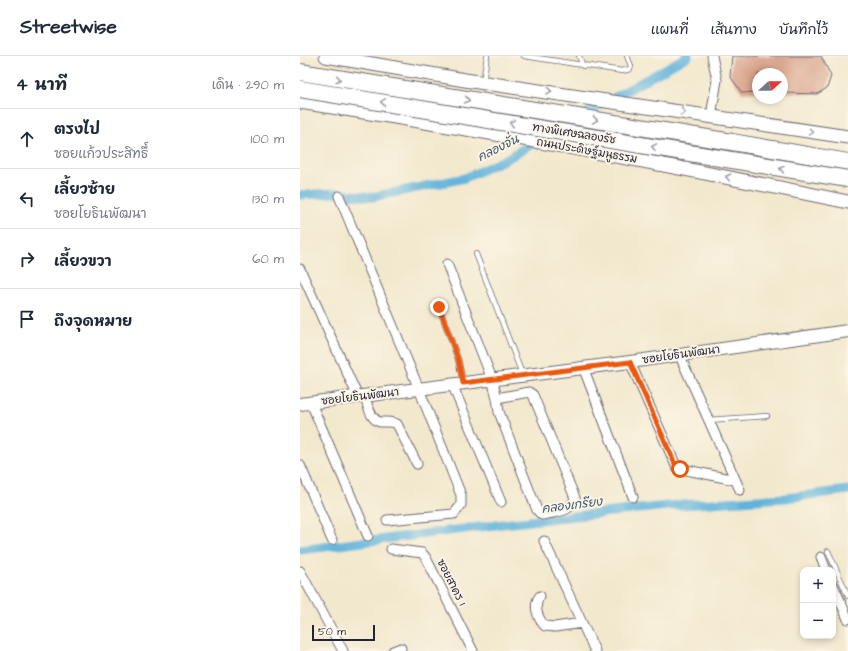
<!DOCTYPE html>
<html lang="th">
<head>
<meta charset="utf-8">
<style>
	:root { --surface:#fff; --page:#f2f2f3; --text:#1f2937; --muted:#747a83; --line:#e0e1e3 }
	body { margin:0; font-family:"Architects Daughter","Playpen Sans Thai",sans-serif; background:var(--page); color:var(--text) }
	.controls { position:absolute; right:12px; bottom:12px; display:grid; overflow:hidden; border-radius:8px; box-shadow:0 2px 6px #0003 }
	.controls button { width:36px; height:36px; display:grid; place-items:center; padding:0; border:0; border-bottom:1px solid var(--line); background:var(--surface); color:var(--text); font:20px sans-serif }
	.compass { position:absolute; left:452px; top:12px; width:36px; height:36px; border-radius:50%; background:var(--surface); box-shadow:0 2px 6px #0003; rotate:69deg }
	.scale { position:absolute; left:12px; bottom:10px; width:63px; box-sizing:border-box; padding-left:4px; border:2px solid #22223b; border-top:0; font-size:11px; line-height:14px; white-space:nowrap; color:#22223b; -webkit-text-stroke:3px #fcf5e5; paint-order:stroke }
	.stop { position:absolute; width:12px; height:12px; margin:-9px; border:3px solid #ea580c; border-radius:50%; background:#fff }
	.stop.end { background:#ea580c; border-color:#fff; box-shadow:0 1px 4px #0008 }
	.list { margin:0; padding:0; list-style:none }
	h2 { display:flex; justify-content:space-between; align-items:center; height:52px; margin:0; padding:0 16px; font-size:17px }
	h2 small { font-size:13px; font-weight:400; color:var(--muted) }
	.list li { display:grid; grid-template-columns:26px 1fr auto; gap:12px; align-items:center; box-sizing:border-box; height:60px; padding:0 16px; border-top:1px solid var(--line) }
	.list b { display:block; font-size:15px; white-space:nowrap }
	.list p { margin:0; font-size:13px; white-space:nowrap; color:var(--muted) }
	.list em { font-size:13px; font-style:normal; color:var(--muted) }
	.icon { flex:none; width:22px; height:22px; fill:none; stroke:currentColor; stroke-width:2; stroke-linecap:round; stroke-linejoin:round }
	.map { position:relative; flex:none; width:548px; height:595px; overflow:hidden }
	header { display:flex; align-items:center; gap:24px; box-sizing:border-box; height:56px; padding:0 20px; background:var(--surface); border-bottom:1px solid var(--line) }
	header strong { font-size:19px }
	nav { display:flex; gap:22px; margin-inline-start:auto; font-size:14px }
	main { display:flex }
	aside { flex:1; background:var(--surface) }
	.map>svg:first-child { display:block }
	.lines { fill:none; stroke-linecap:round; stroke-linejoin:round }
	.canal { stroke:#60b4dc; stroke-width:9 }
	.building { fill:#d69e86 }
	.lane-casing { stroke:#6b676e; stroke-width:6 }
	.street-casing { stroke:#6b676e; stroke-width:11 }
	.secondary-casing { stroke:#6b676e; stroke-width:14 }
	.primary-casing { stroke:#6b676e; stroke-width:15 }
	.highway-casing { stroke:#6b676e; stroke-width:18 }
	.lane { stroke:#fff; stroke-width:4.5 }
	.street { stroke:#fff; stroke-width:9 }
	.secondary { stroke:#fff; stroke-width:12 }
	.primary { stroke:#fff; stroke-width:13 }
	.highway { stroke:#fff; stroke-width:16 }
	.highway-bridge-casing { stroke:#6b676e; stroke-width:18; stroke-linecap:butt }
	.highway-bridge { stroke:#fff; stroke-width:16 }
	.oneway { stroke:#9c9ca7 }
	.route { stroke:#ea580c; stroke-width:5 }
	.labels { text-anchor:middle; stroke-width:4; stroke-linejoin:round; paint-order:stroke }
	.street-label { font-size:11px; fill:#22223b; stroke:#fcf5e5 }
	.water-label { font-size:12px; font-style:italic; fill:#385573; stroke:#fcf5e5 }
</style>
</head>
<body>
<header>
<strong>Streetwise</strong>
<nav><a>แผนที่</a><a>เส้นทาง</a><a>บันทึกไว้</a></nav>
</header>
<main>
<aside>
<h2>4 นาที<small>เดิน · 290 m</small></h2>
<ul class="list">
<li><svg class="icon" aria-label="ahead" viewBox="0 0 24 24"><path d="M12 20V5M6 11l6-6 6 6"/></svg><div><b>ตรงไป</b><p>ซอยแก้วประสิทธื์</p></div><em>100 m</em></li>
<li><svg class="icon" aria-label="left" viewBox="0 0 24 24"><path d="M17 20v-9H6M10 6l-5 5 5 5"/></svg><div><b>เลี้ยวซ้าย</b><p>ซอยโยธินพัฒนา</p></div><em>130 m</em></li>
<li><svg class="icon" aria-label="right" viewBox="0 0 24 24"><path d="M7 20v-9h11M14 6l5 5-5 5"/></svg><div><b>เลี้ยวขวา</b></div><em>60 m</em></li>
<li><svg class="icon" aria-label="arrive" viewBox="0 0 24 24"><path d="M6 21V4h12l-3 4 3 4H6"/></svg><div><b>ถึงจุดหมาย</b></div></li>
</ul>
</aside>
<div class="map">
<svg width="548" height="595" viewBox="0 0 548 595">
	<rect width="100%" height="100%" fill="#fcf5e5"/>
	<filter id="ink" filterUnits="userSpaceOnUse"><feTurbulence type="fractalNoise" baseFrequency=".025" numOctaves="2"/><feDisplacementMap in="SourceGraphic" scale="8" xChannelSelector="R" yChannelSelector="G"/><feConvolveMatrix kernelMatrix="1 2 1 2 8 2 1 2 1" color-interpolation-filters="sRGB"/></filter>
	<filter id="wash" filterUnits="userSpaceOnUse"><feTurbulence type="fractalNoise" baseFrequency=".012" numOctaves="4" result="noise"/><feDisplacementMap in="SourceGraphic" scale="16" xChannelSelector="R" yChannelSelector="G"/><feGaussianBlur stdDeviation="0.9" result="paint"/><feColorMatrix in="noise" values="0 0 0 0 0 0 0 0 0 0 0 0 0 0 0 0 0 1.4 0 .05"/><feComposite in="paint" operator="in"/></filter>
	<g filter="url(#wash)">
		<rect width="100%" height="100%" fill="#f2e8cd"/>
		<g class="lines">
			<path class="canal" d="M255,75L388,0
				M0,139L35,137L72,141L165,122L208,102L237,85
				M0,494L203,468L366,450L486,442L548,434"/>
		</g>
		<g id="blocks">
			<path class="building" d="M432,0H521L531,20L527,32L517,38L482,37V18H458V36L442,37L430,20Z"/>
		</g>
	</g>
	<g filter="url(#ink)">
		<use href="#blocks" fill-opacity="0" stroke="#6b676e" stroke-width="1"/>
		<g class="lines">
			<g class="lane-casing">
				<path id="lane" d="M224,0L322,15L330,13L331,10L327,0
					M279,0L283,10
					M183,26L187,0
					M176,198L222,318
					M139,251L158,303L163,326
					M408,364L467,360
					M528,495L548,540"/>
			</g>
			<g class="street-casing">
				<path id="street" d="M411,60L417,24L412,0
					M39,140L119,333L161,439V449L154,458L87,464
					M147,208L192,323L197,342L199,356L237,454L242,459C255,456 271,457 275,442L233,339L229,336L197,342
					M0,213L58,341
					M379,298L440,434
					M330,306L377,412L435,424
					M283,311L333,441
					M152,328L201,446
					M64,340C68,348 70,365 81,366C87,366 92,365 97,368L117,408
					M11,347L68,480
					M0,409L32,484
					M244,485L295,595
					M91,493L122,497L126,502L173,595
					M521,501L526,514
					M0,515L43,595
					M533,529L548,563
					M240,540C233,548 237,562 245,570L255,571L282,567
					M93,595L101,592"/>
			</g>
			<g class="secondary-casing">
				<path id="secondary" d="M0,348L330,306L548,275"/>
			</g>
			<g class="primary-casing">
				<path id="primary" d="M26,0L165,24L548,81
					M0,46C184,74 366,108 548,146"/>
			</g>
			<g class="highway-casing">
				<path id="highway" d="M432,86L548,106"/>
			</g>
			<use href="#lane" class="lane"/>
			<use href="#street" class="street"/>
			<use href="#secondary" class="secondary"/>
			<use href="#primary" class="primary"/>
			<use href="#highway" class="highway"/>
			<g class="highway-bridge-casing">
				<path id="highway-bridge" d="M0,16L432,86
					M0,33L548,123"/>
			</g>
			<use href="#highway-bridge" class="highway-bridge"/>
		</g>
		<defs><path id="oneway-chevron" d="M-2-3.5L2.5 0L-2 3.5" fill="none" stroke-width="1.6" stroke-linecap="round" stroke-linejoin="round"/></defs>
		<g class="oneway">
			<use href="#oneway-chevron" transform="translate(38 23) rotate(10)"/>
			<use href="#oneway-chevron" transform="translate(249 35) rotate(8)"/>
			<use href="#oneway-chevron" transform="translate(167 44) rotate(9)"/>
			<use href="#oneway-chevron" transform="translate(83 46) rotate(-171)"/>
			<use href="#oneway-chevron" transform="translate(383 56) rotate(8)"/>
			<use href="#oneway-chevron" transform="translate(295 64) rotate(9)"/>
			<use href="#oneway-chevron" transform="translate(212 67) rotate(-171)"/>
			<use href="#oneway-chevron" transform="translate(511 76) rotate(8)"/>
			<use href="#oneway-chevron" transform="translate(354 91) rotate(-170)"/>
			<use href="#oneway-chevron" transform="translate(482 113) rotate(-170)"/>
			<use href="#oneway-chevron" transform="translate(428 121) rotate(-168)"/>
		</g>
	</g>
	<g class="lines" filter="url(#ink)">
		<path class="route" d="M139,251L158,303L163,327L330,306L375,408L380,413"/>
	</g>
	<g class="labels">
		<g class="street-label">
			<text transform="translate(274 77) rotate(9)" y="4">ทางพิเศษฉลองรัช</text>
			<text transform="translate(287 94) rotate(10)" y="4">ถนนประดิษฐ์มนูธรรม</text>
			<text transform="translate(381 298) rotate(-8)" y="4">ซอยโยธินพัฒนา</text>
			<text transform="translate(60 340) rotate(-7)" y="4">ซอยโยธินพัฒนา</text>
			<text transform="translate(152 526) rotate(63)" y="4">ซอยสาคร 1</text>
		</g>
		<g class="water-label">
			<text transform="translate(198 92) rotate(-27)" y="4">คลองจั่น</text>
			<text transform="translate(272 449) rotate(-7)" y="4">คลองเกรียง</text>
		</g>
	</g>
</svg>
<div class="controls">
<button>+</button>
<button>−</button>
</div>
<svg class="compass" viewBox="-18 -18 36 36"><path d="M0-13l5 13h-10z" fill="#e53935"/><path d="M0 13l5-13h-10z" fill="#747a83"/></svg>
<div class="scale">50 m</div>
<div class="stop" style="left:380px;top:413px"></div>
<div class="stop end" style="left:139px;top:251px"></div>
</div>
</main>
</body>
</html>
